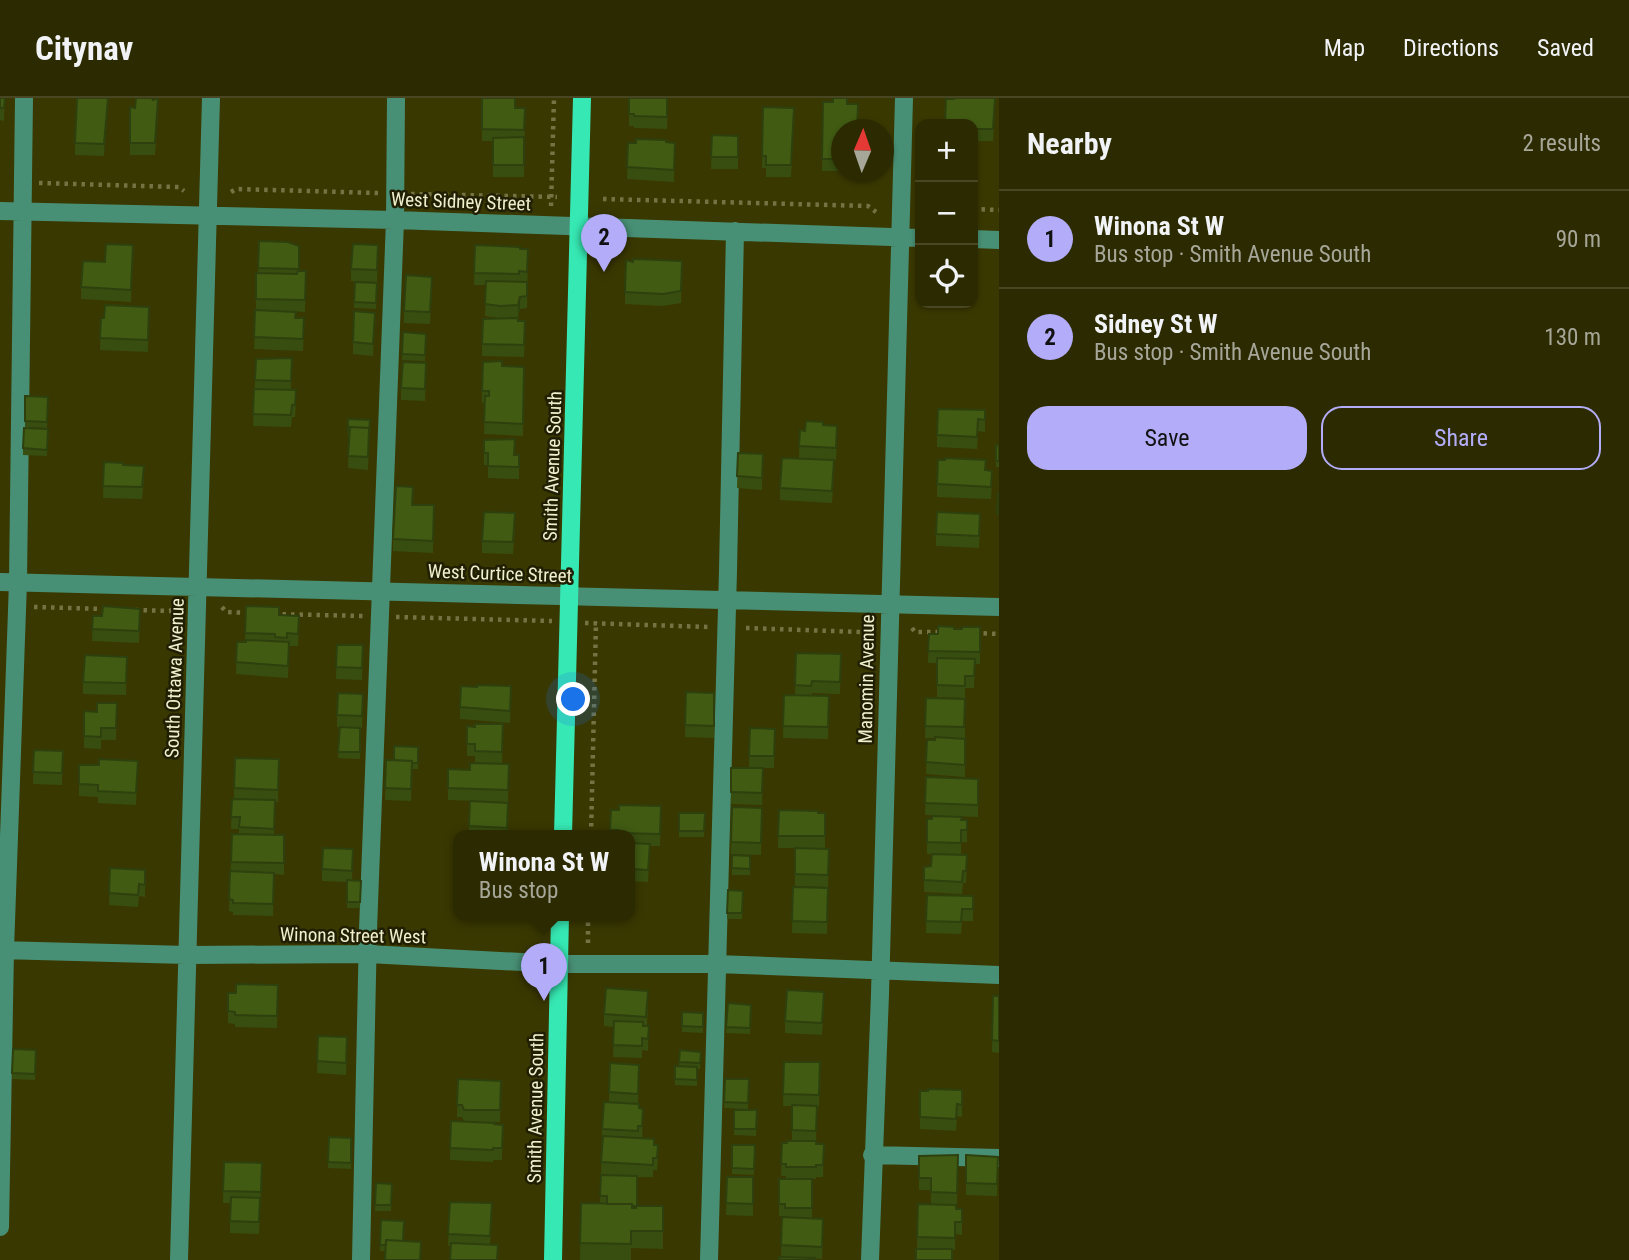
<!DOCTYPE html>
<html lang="en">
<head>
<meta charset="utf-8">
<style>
	:root { --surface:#2c2a01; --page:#383610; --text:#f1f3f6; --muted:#a6a799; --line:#484623; --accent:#b3adf9 }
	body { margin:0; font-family:"Roboto Condensed",sans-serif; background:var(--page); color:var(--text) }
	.controls { position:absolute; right:21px; top:21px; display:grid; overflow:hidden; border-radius:14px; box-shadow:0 2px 5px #0004 }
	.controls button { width:63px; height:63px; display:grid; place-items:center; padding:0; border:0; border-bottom:2px solid var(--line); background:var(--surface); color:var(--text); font:35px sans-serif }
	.compass { position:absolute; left:831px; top:21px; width:63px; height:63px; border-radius:50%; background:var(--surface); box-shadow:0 2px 5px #0004; rotate:2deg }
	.you { position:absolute; left:574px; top:602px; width:24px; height:24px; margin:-18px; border:5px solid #fff; border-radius:50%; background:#1a73e8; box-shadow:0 0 0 10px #1a73e833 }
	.badge { display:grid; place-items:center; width:46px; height:46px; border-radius:50%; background:var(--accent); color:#111; font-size:23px; font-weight:700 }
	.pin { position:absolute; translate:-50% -58px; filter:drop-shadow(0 2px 4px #0008) }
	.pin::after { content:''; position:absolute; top:37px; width:24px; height:21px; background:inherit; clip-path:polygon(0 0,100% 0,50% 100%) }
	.popup { position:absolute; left:453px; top:732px; width:182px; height:91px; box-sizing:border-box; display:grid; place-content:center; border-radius:14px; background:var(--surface); filter:drop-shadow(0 2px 5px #0005); font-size:23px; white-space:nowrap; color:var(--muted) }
	.popup b { font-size:26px; color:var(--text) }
	.popup::after { content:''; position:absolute; left:50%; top:100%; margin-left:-14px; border:14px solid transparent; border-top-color:var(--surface) }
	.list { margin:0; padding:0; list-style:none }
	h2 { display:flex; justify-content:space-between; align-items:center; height:91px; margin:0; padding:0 28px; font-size:30px }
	h2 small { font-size:23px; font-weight:400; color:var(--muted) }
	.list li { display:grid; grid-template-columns:46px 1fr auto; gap:21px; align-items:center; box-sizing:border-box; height:98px; padding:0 28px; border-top:2px solid var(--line) }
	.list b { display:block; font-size:26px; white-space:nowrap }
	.list p { margin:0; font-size:23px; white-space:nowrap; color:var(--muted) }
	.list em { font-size:23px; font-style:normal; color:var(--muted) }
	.actions { display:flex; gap:14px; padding:21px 28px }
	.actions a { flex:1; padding:16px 0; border:2px solid var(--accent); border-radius:21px; text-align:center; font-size:24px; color:var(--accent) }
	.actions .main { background:var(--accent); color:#111 }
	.icon { flex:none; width:38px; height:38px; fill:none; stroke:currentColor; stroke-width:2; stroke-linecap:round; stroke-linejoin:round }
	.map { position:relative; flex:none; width:999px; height:1162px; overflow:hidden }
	header { display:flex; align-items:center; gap:42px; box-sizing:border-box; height:98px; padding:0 35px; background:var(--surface); border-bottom:2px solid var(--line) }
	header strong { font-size:33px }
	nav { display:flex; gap:38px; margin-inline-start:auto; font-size:24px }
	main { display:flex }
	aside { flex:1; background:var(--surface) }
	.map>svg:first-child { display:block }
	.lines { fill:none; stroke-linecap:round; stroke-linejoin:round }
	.path { stroke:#757343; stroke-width:4.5; stroke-dasharray:3.5 5; stroke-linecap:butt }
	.minor { stroke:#489075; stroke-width:18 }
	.major { stroke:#36e8b3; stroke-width:18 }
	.wall { fill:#384e10 }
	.shaded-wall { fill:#2e400d }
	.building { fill:#415b13; stroke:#2e400d; stroke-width:2 }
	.labels { text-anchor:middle; stroke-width:5; stroke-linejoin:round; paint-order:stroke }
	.street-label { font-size:19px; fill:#f0f0ce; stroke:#201f04 }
</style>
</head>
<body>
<header>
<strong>Citynav</strong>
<nav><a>Map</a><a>Directions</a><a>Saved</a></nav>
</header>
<main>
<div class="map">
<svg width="999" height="1162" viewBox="0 0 999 1162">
	<rect width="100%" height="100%" fill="#3a3801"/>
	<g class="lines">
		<path class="path" d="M39,85L179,89L184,93
			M231,94L236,91L378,95
			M411,96L557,99
			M603,101L868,108L876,114
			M551,108L554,0
			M973,111L999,112
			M34,509L106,511
			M222,509L226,514L251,515
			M135,512L170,513L175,508
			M274,516L363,518
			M396,519L552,523
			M585,525L709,529
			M746,530L860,534L865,528
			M912,530L915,534H942
			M975,535L999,536
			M591,737L596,524
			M588,845V817"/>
		<path class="minor" d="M0,113L395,122L920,140
			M973,141L999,142
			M0,484C333,492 666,500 999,509
			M0,852L187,857L368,856L560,866H716L999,877
			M872,1057L999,1060
			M0,1129L5,852L18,484L24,0
			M179,1162L211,0
			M361,1162L368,832L395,122L396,0
			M709,1162L728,473L735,133
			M870,1162L880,896L904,0"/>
		<path class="major" d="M563,737L582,0
			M553,1162L560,817"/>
	</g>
	<path class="wall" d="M0,0H5L4,23L0,22Z
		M482,0L515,10H525L524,79H493V43H482Z
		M629,0H668L667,31L634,30V28H629Z
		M153,2L158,12L155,57H130V9L135,10Z
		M823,4L842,32V73H822Z
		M763,9L794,22L791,79H766V70H762Z
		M108,11L104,58L75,57V45Z
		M995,11L993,43H973V26Z
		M712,37L738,38V71H711Z
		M628,45H675L674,84L627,81Z
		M259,143L299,148V173L306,185L305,214L289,213L304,232L303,253L254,251L256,212V175H258Z
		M133,147L131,204L81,201V189L105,164Z
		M475,147L528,151L527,210L520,211L518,219L501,220L518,223L525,235L524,259L482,258V246L499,220L485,218L486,187H474Z
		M378,159L377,184L351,183V171Z
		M682,163L681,205L663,208L625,206V194Z
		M355,184L377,185L376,211L354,210Z
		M432,191L430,226L404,225V213Z
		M149,209L148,254L100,252L101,220Z
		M375,227L373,258L353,256V244Z
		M403,234L426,236L425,263L402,262Z
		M292,260L291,292L296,304L295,319H292L291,329L253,328L256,261Z
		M502,268L524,269L523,338L484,336L485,305H482V293Z
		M426,277L425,303L401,302V290Z
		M25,298L48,299L47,330L25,329Z
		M985,312V334L978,333L977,351L937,349V337Z
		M348,321L370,322L368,372L348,370L349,340L348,339Z
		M823,327L837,340L836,362L799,360L800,332L805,333Z
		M48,331L47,358L23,357V350Z
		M484,342L514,357H519V381L488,380V367H484Z
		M996,347L999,348V369H996Z
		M738,355L763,356L762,392L737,390Z
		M104,364L123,367L144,380L142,401L103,400Z
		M834,374L832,405L780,402V390Z
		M992,385L991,401L937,399V386Z
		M413,407H434L433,455L393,453V441Z
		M515,427L513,456L482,455V443Z
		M980,428L979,450L936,448V436Z
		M246,508L279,517L299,530L298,548H289L288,580L236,576L237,544H245Z
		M140,511L139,545L92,543L93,518H102Z
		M980,529V566H975L974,590H965V600L937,599V565H928L929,536H938L954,531Z
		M337,547L363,559L362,582L336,581Z
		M796,555L841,556L840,596L812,595V598H829L828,641L783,640L784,597H795Z
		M127,559L126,597L83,596V584Z
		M686,594L714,595V640L685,639Z
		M511,600L510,625L460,621V609Z
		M926,600L965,601V679L926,676L927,642H935V640H925Z
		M117,605L116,642H101V651L84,650V613L97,614Z
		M363,608L362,630H360V661L338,660L340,629L355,630L337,629V617Z
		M503,626L502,666H509L508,704L448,702V671L470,672L475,665V658H467V628Z
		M750,630L775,631L774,670H749Z
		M418,649V671H412L411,703L385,702L386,662H394Z
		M34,652L63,653L62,687L33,686Z
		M138,663L136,707L98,705V699L79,698V667H99Z
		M731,670H763L762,707L731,706Z
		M279,673L278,704L275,703L274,737H284V777L274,776L273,818L233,817V814L229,813L232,736H239V731H231L232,701H234V690Z
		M926,679L978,681V719L925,717Z
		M661,708L660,748H650L648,784L630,783V737H610L611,712Z
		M732,709L762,710L761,757L731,756Z
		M779,712L825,715V750H778Z
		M679,715H705L704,739H679Z
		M508,717L507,737H469V728Z
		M927,721L967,722V744H961V757H967L966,785H963L962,796L924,794V769L931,768L960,757L927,756Z
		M795,750L829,751L828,789L795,788Z
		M353,751L352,782L361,783L360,810H347V784L322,783V771Z
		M732,757L750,758V777H732Z
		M110,770L145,772V799L139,798L138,809L109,807Z
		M793,789L828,790L827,836L792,835Z
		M728,792L743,793L742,821H727Z
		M927,797L973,798V823H962L961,836L926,835Z
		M278,887L277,930L235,929V926L228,925V913L236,895Z
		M993,898H999V955L992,954Z
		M648,905L647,928H649L648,953L642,952V960L613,959L614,929L604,928V916Z
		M728,905L751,907L750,936L726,935Z
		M824,906L822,937L785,935V923Z
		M682,914L703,915V935L682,934Z
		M318,938L347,951L346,977L317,975Z
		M13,951L36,952L35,982L12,981Z
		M680,952L701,954L700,971H697V988L675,987V968H679Z
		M784,964H820L819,1009H817L816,1046H824L823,1079H816V1081H812V1120L823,1133L822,1161L781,1159L782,1119H785V1118H779V1081H786V1078H781L782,1045H787L792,1043V1008H783Z
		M639,979L638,1006L643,1023L642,1040L654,1047L658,1059L657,1072H653V1079H637V1108H663V1151L631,1150V1162H580L581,1105L600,1106L601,1077H617H601L602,1031L609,1004V994Z
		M458,981L501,983L500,1024H473L503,1027L502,1062H493V1064L450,1062L451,1023H464L462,1019H457Z
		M725,981H749L748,1011L724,1010Z
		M962,992V1019L957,1018L956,1033L920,1031V993Z
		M734,1012H757L756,1038L734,1037Z
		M329,1039L351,1040V1071L328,1070Z
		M732,1047H755L754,1077L732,1076Z
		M958,1057L957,1107L931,1106V1092H919V1058Z
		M966,1057L998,1059L997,1098L966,1097Z
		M224,1064L262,1065L259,1136L230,1135V1105H223Z
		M727,1079H753V1118L726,1117Z
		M376,1085L392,1086L391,1113H375Z
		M450,1104L492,1117L490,1147L448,1148Z
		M918,1106L962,1111V1137L955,1136V1152L917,1151Z
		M381,1122L403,1143L421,1144V1162H385L386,1153H380Z"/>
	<path class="shaded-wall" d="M108,0V11L104,58V46Z
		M520,199V211L518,219V207Z"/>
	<path class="building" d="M0,0H5L4,10H0Z
		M77,0H108L104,46L75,45Z
		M136,0H152L153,2L158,0L155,45H130V9L135,10Z
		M482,0H515V10H525L524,32L482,31Z
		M629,0H667V19L634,18V16H629Z
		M833,0H847V6H858L857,32H842V61H822L823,4H833Z
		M954,0H995L993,31H973V26H945L946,1H954Z
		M763,9L794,10L791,67H766V58H762Z
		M712,37L738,38V59H711Z
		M524,39V67H493V40Z
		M636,41L666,42V44L675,45L674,72L627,69L628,45H636Z
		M259,143L288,144L299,148V171L258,170Z
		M106,146L133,147L131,192L81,189L83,163L105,164Z
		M353,146L378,147L377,172L351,171Z
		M475,147L520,149V151H528L527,174L519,173V176L474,175Z
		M633,161L682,163L681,193L663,196L625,194L626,162L633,164Z
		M298,173H306L305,202L256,201V175L297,176Z
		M406,177L432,179L430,214L404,213Z
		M486,183L527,184V198L520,199L518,207L500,208L485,206Z
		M355,184L377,185L376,205L354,204Z
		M105,207L149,209L148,242L100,240L101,220H104Z
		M255,212L296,214L295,220H304L303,241L254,239Z
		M354,213L375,215L373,246L353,244Z
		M518,220V223H525L524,247L482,246L483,221Z
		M403,234L426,236L425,257L402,256Z
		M292,260L291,283L255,282L256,261Z
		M502,263V268L524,269L523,326L484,324L485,298H489V293H482L483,264Z
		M403,264L426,265L425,291L401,290Z
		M254,291L296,292L295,307H292L291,317L253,316Z
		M25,298L48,299L47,324L25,323Z
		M938,311L985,312V322L978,321L977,339L937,337Z
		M348,321L370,322L369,335V330L350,329L349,333H348Z
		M806,323L823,324V327L837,328L836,350L799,348L800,332L805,333Z
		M350,329L369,330L368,359L348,358Z
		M24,330L48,331L47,352L23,350Z
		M515,341L514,357H519V369L488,368V355H484V342Z
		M996,347L999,348V363H996Z
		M738,355L763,356L762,380L737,378Z
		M782,360L834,362L832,393L780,390Z
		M945,360L986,362L985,372L992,373L991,389L937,386L938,362H945Z
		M104,364L123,365V367L144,368L142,389L103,388Z
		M396,388L413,389L412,407H434L433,443L393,441Z
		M998,395H999V416H997Z
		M484,414L515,415L513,444L482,443Z
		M937,414L980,416L979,438L936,436Z
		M103,508L140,511L139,533L92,531L93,518H102Z
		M246,508L279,509V517L299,518L298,536L287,535V540L275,539V536L245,535Z
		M938,528L954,529V531H962V529H980V554L928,553L929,536H938Z
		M246,542L289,544L288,568L236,564L237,544H246Z
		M337,547H363L362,570L336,569Z
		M796,555L841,556L840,584L812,583L811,588L795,587Z
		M85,557L127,559L126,585L83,584Z
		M937,560L975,561L974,578H965V588L937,587Z
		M477,587L511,588L510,613L460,609L461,588L477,589Z
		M686,594L714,595V628L685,627Z
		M338,595L363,596L362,618L337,617Z
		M784,597L829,598L828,629L783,628Z
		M926,600L965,601L964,629L925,628Z
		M97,605H117L116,630H101V639L84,638V613L97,614Z
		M475,626H503L502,654L475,653V646H467V628L475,629Z
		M340,629L360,630V654H338Z
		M750,630L775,631L774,658H749Z
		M935,639L965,641V667L926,664L927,642H935Z
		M394,648L418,649V665H412V663L394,662Z
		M34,652L63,653L62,675L33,674Z
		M235,660L279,661L278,692L234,690Z
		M99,661L138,663L136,695L98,693V687L79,686V667H99Z
		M386,662L412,663L411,691L385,690Z
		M470,665L509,666L508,692L448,690V671L470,672Z
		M731,670H763L762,695L731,694Z
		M926,679L978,681V707L925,705Z
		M232,701L275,702L274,731L239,729L240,719H231Z
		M470,703L508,705L507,730L469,728Z
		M619,707L661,708L660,736L619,735V732H610L611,712H619Z
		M732,709L762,710L761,745L731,744Z
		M779,712L818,713V715H825V738H778Z
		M679,715H705L704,733H679Z
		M932,718L962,719L961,722H967V732H961V745L927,744V721H932Z
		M232,736L284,737V765L231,764Z
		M630,745L650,746L648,772L630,771Z
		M323,750L353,751L352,773L322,771Z
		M795,750L829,751L828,777L795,776Z
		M932,756L967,757L966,773H963L962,784L924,782V769L931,768Z
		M732,757L750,758V771L732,770Z
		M110,770L145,772V787L139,786L138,797L109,795Z
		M230,773L274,775L273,806L233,805V802L229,801Z
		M347,782L361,783L360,804H347Z
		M793,789L828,790L827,824L792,823Z
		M728,792L743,793L742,815H727Z
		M927,797L973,798V811H962L961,824L926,823Z
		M236,886L278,887L277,918L235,917V914L228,913V895H236Z
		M606,890L648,893L646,919L604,916Z
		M787,892L824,894L822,925L785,923Z
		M993,898H999V943L992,942Z
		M728,905L751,907L750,930L726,929Z
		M682,914L703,915V929L682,928Z
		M614,923L643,924V928H649L648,941L642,940V948L613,947Z
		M318,938L347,939L346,965L317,963Z
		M13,951L36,952L35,976L12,975Z
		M680,952L701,954L700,965L679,964Z
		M784,964H820L819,997L783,996Z
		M610,965L639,967L638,996L609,994Z
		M675,968L697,969V982L675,981Z
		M458,981L501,983L500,1012H464L462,1007H457Z
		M725,981H749L748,1005L724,1004Z
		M928,991L962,992V1007L957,1006L956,1021L920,1019V993H928Z
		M604,1004L639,1006V1010L643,1011L642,1028H638V1033L602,1031Z
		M792,1007L817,1008L816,1033L792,1032Z
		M734,1012H757L756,1031H734Z
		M451,1023L494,1025V1026L503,1027L502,1050H493V1052L450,1050Z
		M603,1038L654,1041V1047H658L657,1060H653V1067L601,1064Z
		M329,1039L351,1040V1065L328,1064Z
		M787,1043H816V1046H824L823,1067H816V1069H786V1066H781L782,1045H787Z
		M732,1047H755L754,1071L732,1070Z
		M958,1057L957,1095L931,1094V1080H919V1058Z
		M966,1057L998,1059L997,1086L966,1085Z
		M224,1064L262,1065L261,1094L223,1093Z
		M601,1077L637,1078V1108H632V1106H607V1098H600Z
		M727,1079H753V1106L726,1105Z
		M779,1081H812V1110H785V1106H779Z
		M376,1085L392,1086L391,1107H375Z
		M231,1099L260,1100L259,1124L230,1123Z
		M450,1104L492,1105L490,1138L448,1136Z
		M581,1105L632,1106V1110H636V1108H663V1133H631V1146L580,1145Z
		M918,1106L956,1107V1111H962V1124H955V1140L917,1139Z
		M782,1119L823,1121L822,1149L781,1147Z
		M381,1122L404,1123L403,1143L386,1142V1147H380Z
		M386,1142L421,1144L420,1162H385Z
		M451,1145L498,1147L497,1162H450Z
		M916,1151H952V1162H916Z
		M779,1159L815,1160V1162H779Z"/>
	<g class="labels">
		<g class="street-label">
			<text transform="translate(461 103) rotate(2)" y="7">West Sidney Street</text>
			<text transform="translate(552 368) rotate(-88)" y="7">Smith Avenue South</text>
			<text transform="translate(500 475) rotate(2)" y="7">West Curtice Street</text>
			<text transform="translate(174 580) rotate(-88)" y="7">South Ottawa Avenue</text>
			<text transform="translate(866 581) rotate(-89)" y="7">Manomin Avenue</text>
			<text transform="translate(353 837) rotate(1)" y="7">Winona Street West</text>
			<text transform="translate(535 1010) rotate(-89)" y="7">Smith Avenue South</text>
		</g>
	</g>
</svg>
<div class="controls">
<button>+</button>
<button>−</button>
<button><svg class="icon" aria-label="locate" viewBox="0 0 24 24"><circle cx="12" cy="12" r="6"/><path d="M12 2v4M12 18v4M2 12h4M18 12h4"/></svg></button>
</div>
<svg class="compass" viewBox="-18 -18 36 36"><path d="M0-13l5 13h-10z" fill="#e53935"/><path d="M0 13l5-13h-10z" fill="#a6a799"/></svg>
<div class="you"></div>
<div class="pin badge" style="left:544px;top:903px">1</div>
<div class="popup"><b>Winona St W</b>Bus stop</div>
<div class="pin badge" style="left:604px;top:174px">2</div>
</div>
<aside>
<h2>Nearby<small>2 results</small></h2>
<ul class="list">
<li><span class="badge">1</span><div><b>Winona St W</b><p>Bus stop · Smith Avenue South</p></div><em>90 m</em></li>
<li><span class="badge">2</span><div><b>Sidney St W</b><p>Bus stop · Smith Avenue South</p></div><em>130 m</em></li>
</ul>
<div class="actions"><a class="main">Save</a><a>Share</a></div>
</aside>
</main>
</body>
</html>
